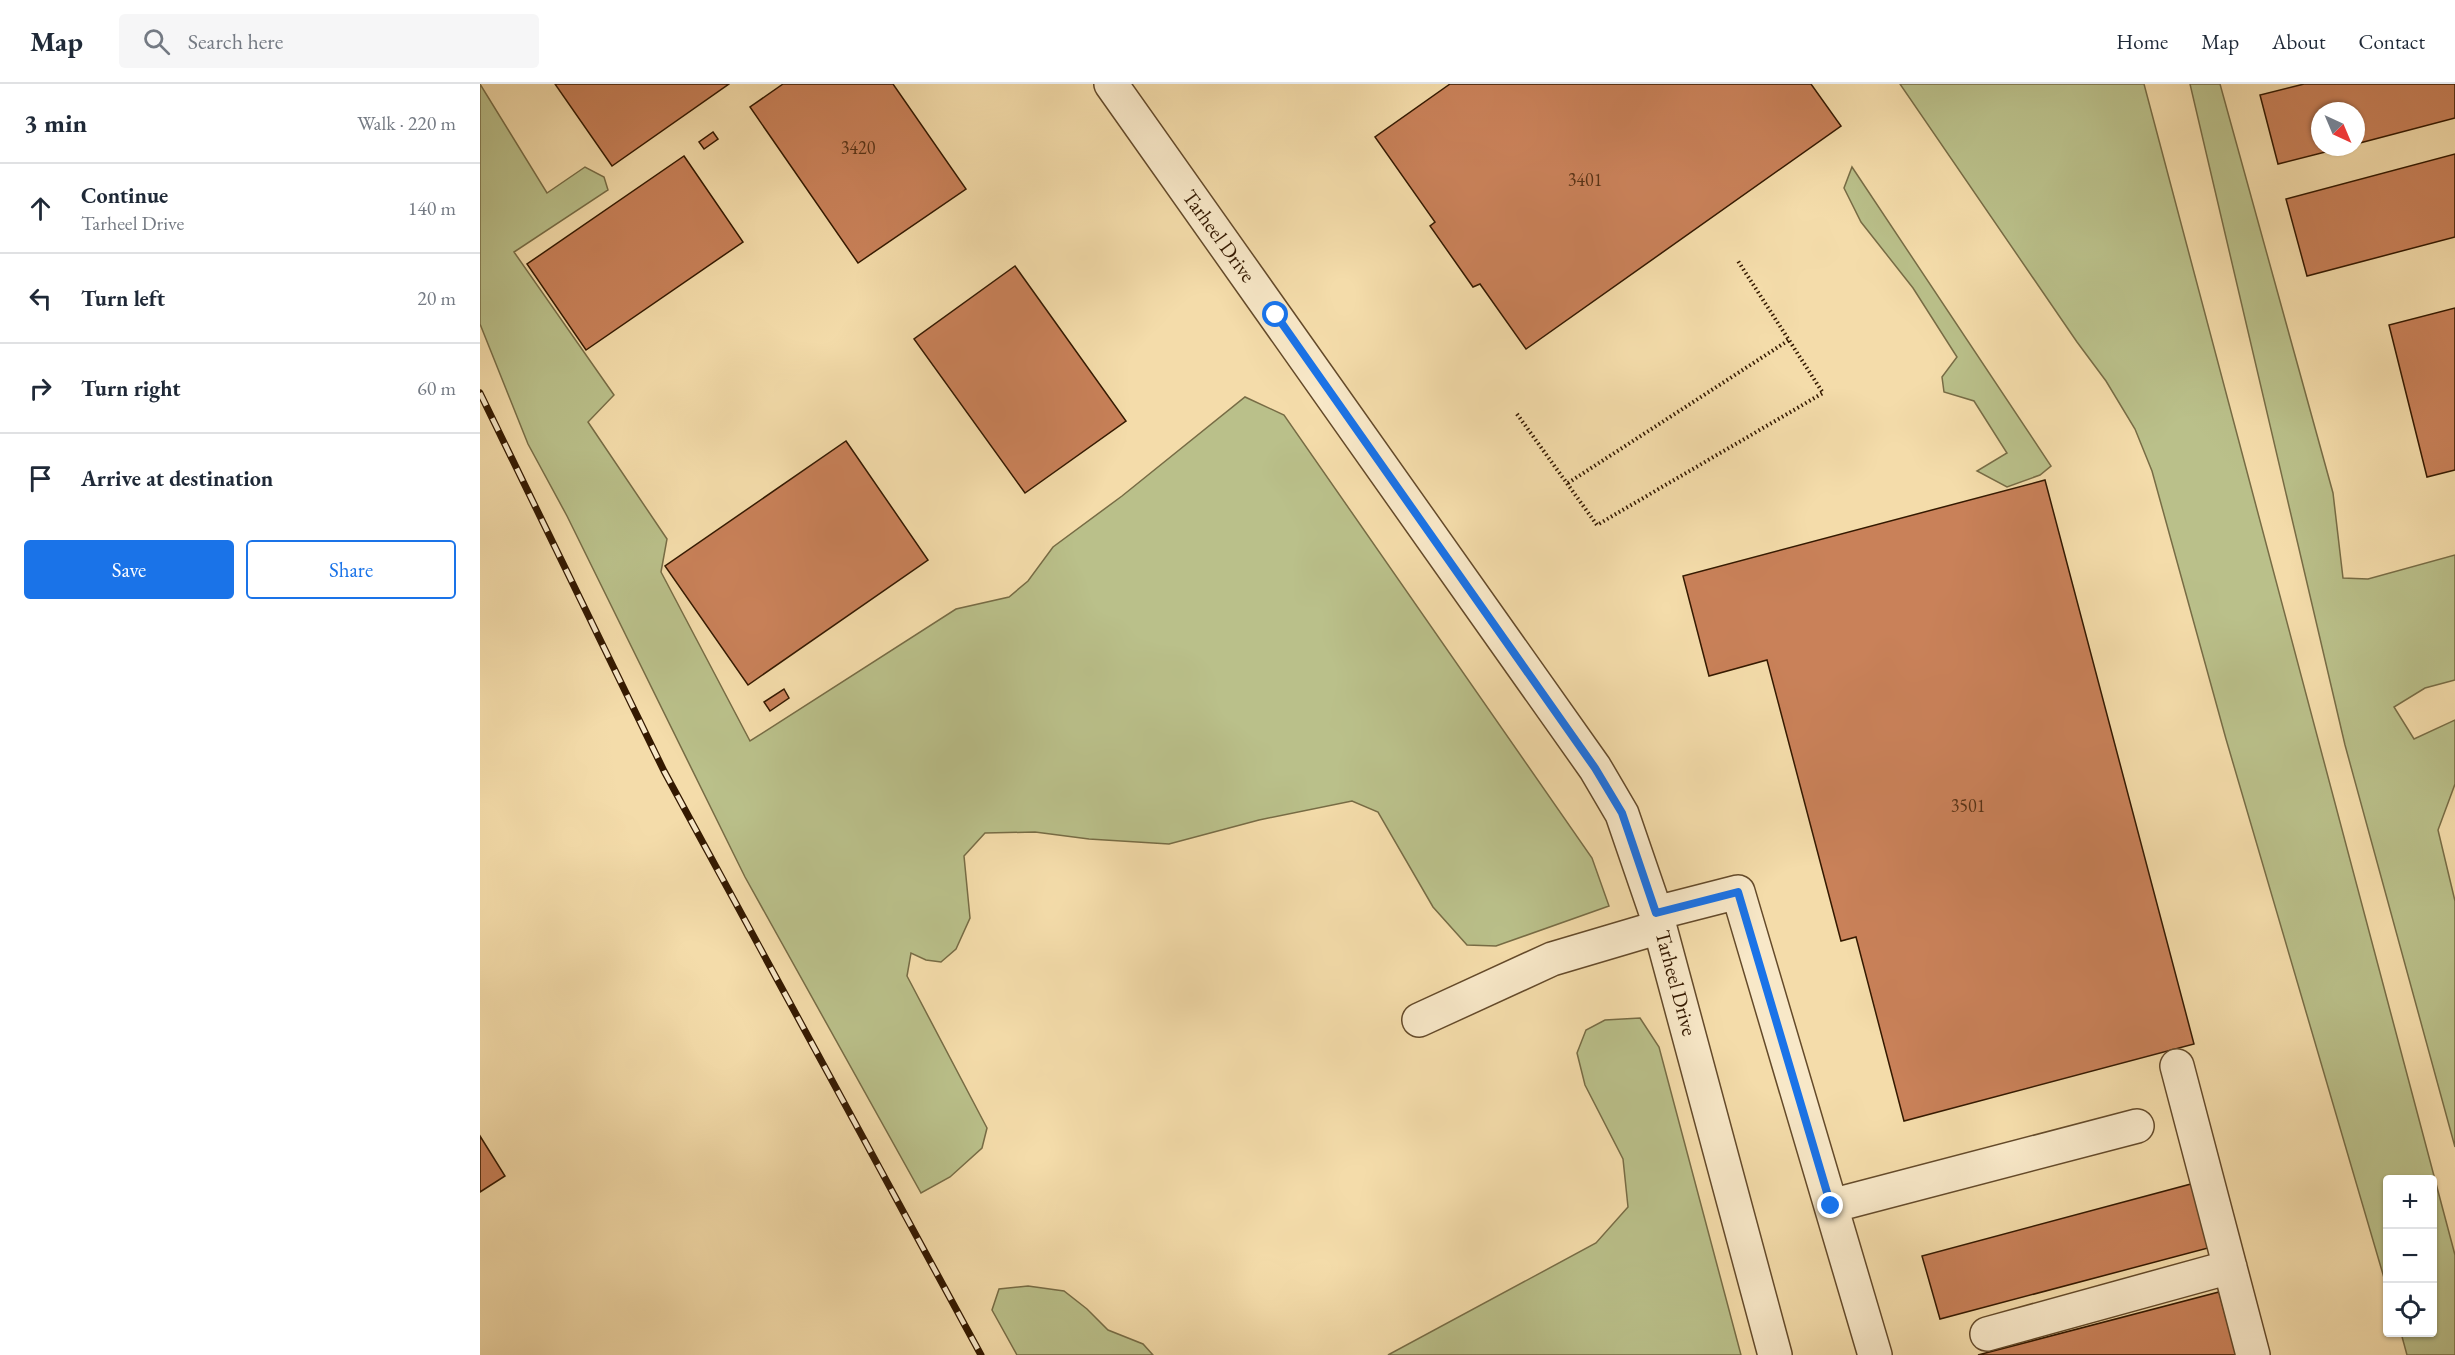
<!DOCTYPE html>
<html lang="en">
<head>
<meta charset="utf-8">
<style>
	:root { --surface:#fff; --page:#f6f6f7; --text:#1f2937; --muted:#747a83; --line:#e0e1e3; --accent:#1a73e8 }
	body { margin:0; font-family:"EB Garamond",serif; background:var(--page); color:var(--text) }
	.controls { position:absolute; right:18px; bottom:18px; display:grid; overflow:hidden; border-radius:6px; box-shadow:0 2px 4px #0004 }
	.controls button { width:54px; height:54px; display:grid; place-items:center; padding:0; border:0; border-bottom:2px solid var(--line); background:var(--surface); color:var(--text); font:30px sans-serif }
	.compass { position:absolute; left:1831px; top:18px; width:54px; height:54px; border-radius:50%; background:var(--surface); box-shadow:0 2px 4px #0004; rotate:136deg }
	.stop { position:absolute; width:18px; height:18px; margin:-14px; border:4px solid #1a73e8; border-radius:50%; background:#fff }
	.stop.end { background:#1a73e8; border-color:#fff; box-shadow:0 2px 6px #0008 }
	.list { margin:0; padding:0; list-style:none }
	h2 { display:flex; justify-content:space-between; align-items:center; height:78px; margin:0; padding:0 24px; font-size:26px }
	h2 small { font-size:20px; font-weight:400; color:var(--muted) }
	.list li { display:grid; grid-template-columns:39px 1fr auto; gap:18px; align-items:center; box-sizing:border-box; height:90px; padding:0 24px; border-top:2px solid var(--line) }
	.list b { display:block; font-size:22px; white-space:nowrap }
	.list p { margin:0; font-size:20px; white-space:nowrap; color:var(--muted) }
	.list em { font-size:20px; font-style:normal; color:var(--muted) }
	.actions { display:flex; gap:12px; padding:18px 24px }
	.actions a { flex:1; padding:14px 0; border:2px solid var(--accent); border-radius:6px; text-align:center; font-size:21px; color:var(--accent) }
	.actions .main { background:var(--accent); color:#fff }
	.icon { flex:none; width:33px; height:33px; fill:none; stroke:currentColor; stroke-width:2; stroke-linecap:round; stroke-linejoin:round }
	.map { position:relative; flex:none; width:1975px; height:1271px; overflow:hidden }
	header { display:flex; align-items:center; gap:36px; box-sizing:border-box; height:84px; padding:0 30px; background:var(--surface); border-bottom:2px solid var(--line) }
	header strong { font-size:28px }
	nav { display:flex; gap:33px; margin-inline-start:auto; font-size:21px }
	.search { width:420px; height:54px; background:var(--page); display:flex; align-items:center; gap:15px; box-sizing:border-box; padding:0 21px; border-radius:6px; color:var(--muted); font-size:22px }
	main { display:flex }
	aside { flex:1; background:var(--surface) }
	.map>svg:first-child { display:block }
	.green { fill:#bac08a; stroke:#776c45; stroke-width:1.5 }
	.building { fill:#c98159; stroke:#341900; stroke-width:1.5 }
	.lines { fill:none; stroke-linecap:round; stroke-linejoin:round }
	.minor-casing { stroke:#644a2a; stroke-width:36 }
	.path { stroke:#341900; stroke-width:4; stroke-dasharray:1.5 3; stroke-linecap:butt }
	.minor { stroke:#f8e8c8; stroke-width:33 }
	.rail-casing { stroke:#341900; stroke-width:7 }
	.rail { stroke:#f8e8c8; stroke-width:4.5; stroke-dasharray:14; stroke-linecap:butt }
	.route { stroke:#1a73e8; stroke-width:8 }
	.labels { text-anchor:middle; stroke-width:5; stroke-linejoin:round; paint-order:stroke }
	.number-label { font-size:18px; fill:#593316 }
	.street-label { font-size:21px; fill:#341900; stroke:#f8e8c8 }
</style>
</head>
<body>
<header>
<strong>Map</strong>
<div class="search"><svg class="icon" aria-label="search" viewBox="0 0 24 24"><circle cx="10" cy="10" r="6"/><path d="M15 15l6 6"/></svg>Search here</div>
<nav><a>Home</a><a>Map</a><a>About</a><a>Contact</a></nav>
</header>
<main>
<aside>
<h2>3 min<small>Walk · 220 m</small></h2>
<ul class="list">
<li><svg class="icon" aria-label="ahead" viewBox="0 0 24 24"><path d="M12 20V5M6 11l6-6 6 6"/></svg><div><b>Continue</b><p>Tarheel Drive</p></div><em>140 m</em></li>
<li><svg class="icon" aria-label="left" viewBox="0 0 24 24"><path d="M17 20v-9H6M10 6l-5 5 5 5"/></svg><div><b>Turn left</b></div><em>20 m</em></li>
<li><svg class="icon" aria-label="right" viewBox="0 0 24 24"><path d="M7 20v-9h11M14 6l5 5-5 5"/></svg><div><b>Turn right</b></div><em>60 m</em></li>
<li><svg class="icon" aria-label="arrive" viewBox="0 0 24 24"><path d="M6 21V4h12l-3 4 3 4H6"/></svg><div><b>Arrive at destination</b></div></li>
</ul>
<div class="actions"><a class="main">Save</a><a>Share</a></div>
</aside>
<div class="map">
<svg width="1975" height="1271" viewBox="0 0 1975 1271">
	<rect width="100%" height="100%" fill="#f4dcaa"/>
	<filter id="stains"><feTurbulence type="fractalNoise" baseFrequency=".00333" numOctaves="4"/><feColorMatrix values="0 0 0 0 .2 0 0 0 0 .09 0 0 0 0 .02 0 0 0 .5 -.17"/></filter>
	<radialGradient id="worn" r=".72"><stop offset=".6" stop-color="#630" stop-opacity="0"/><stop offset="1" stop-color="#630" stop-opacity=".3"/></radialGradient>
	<path class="green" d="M0,0L67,109L105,83L124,93L128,106L34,168L134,311L108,338L187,455L181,488L270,657L476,525L529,513L548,497L573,463L642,412L765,313L804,331L1112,774L1129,822L1016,862L987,861L953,823L898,728L872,717L779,736L689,760L609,755L555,748L505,749L484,772L490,834L476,865L461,878L446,876L431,869L427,892L507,1044L502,1064L470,1093L441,1109L265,793L87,432L48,360L0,240Z
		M1420,0H1664L1975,1171V1271H1927L1921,1249L1952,1248V1096H1908L1907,1204L1746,655L1672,387L1655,345L1626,297L1597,258Z
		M1710,0H1740L1853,409L1863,494L1888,495L1975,471V596L1945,604L1914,623L1934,655L1975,636V700L1958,746L1975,817V1063L1865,661Z
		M1372,83L1571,382L1560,391L1527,403L1497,387L1527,369L1494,317L1464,308L1462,293L1477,273L1433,204L1381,138L1364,104Z
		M1160,934L1179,963L1261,1271H908L1116,1159L1148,1123L1143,1075L1105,1001L1097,969L1106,946L1125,936Z
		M548,1202L584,1207L607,1225L628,1246L663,1260L673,1271H537L512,1226L519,1205Z"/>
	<path class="building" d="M75,0H249L132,82Z
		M303,0H413L486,105L378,179L270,23Z
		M970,0H1331L1361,42L1046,265L1000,200L993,203L950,142L955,138L895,53Z
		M1824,0H1975V34L1876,60V27H1840V63H1865L1798,80L1780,11Z
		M233,48L238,55L224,65L219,58Z
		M1975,70V153L1827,192L1806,115Z
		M204,72L263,158L106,266L47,180Z
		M535,182L646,337L545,409L434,255Z
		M1975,224V386L1947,393L1909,241Z
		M366,357L448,476L268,601L185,482Z
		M1565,396L1714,960L1424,1037L1376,853L1361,857L1287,576L1229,592L1203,492Z
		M304,605L309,614L290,627L284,618Z
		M0,1052L25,1092L0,1108Z
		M1711,1100L1728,1164L1460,1235L1442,1172Z
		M1739,1208L1756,1271H1498Z"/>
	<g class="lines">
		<g class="minor-casing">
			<path id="minor" d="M631,0L1115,684L1142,730L1176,829L1295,1271
				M1176,829L1258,808L1395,1271
				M939,936L1072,875L1180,843
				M1697,982L1773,1271
				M1351,1122L1657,1042
				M1507,1250L1750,1183"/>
		</g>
		<path class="path" d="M1037,330L1117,441L1343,309L1258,177
			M1088,399L1309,256"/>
		<use href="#minor" class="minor"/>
		<g class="rail-casing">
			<path id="rail" d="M0,309L184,687L501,1271"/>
		</g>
		<use href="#rail" class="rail"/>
	</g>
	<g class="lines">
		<path class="route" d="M796,231L1115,684L1142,729L1176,829L1258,808L1351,1122"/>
	</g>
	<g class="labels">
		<g class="number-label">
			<text x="378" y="70">3420</text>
			<text x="1105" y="102">3401</text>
			<text x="1488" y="728">3501</text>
		</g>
		<g class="street-label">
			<text transform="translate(739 152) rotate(54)" y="7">Tarheel Drive</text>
			<text transform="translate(1196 899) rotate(75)" y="7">Tarheel Drive</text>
		</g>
	</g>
	<rect width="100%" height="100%" filter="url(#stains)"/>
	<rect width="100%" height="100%" fill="url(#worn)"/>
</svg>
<div class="controls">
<button>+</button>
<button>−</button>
<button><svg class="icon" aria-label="locate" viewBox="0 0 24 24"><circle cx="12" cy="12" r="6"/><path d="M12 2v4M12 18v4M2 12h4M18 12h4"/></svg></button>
</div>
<svg class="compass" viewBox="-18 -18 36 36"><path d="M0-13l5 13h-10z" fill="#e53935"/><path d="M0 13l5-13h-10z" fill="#747a83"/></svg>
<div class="stop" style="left:796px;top:231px"></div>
<div class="stop end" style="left:1351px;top:1122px"></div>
</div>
</main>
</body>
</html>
